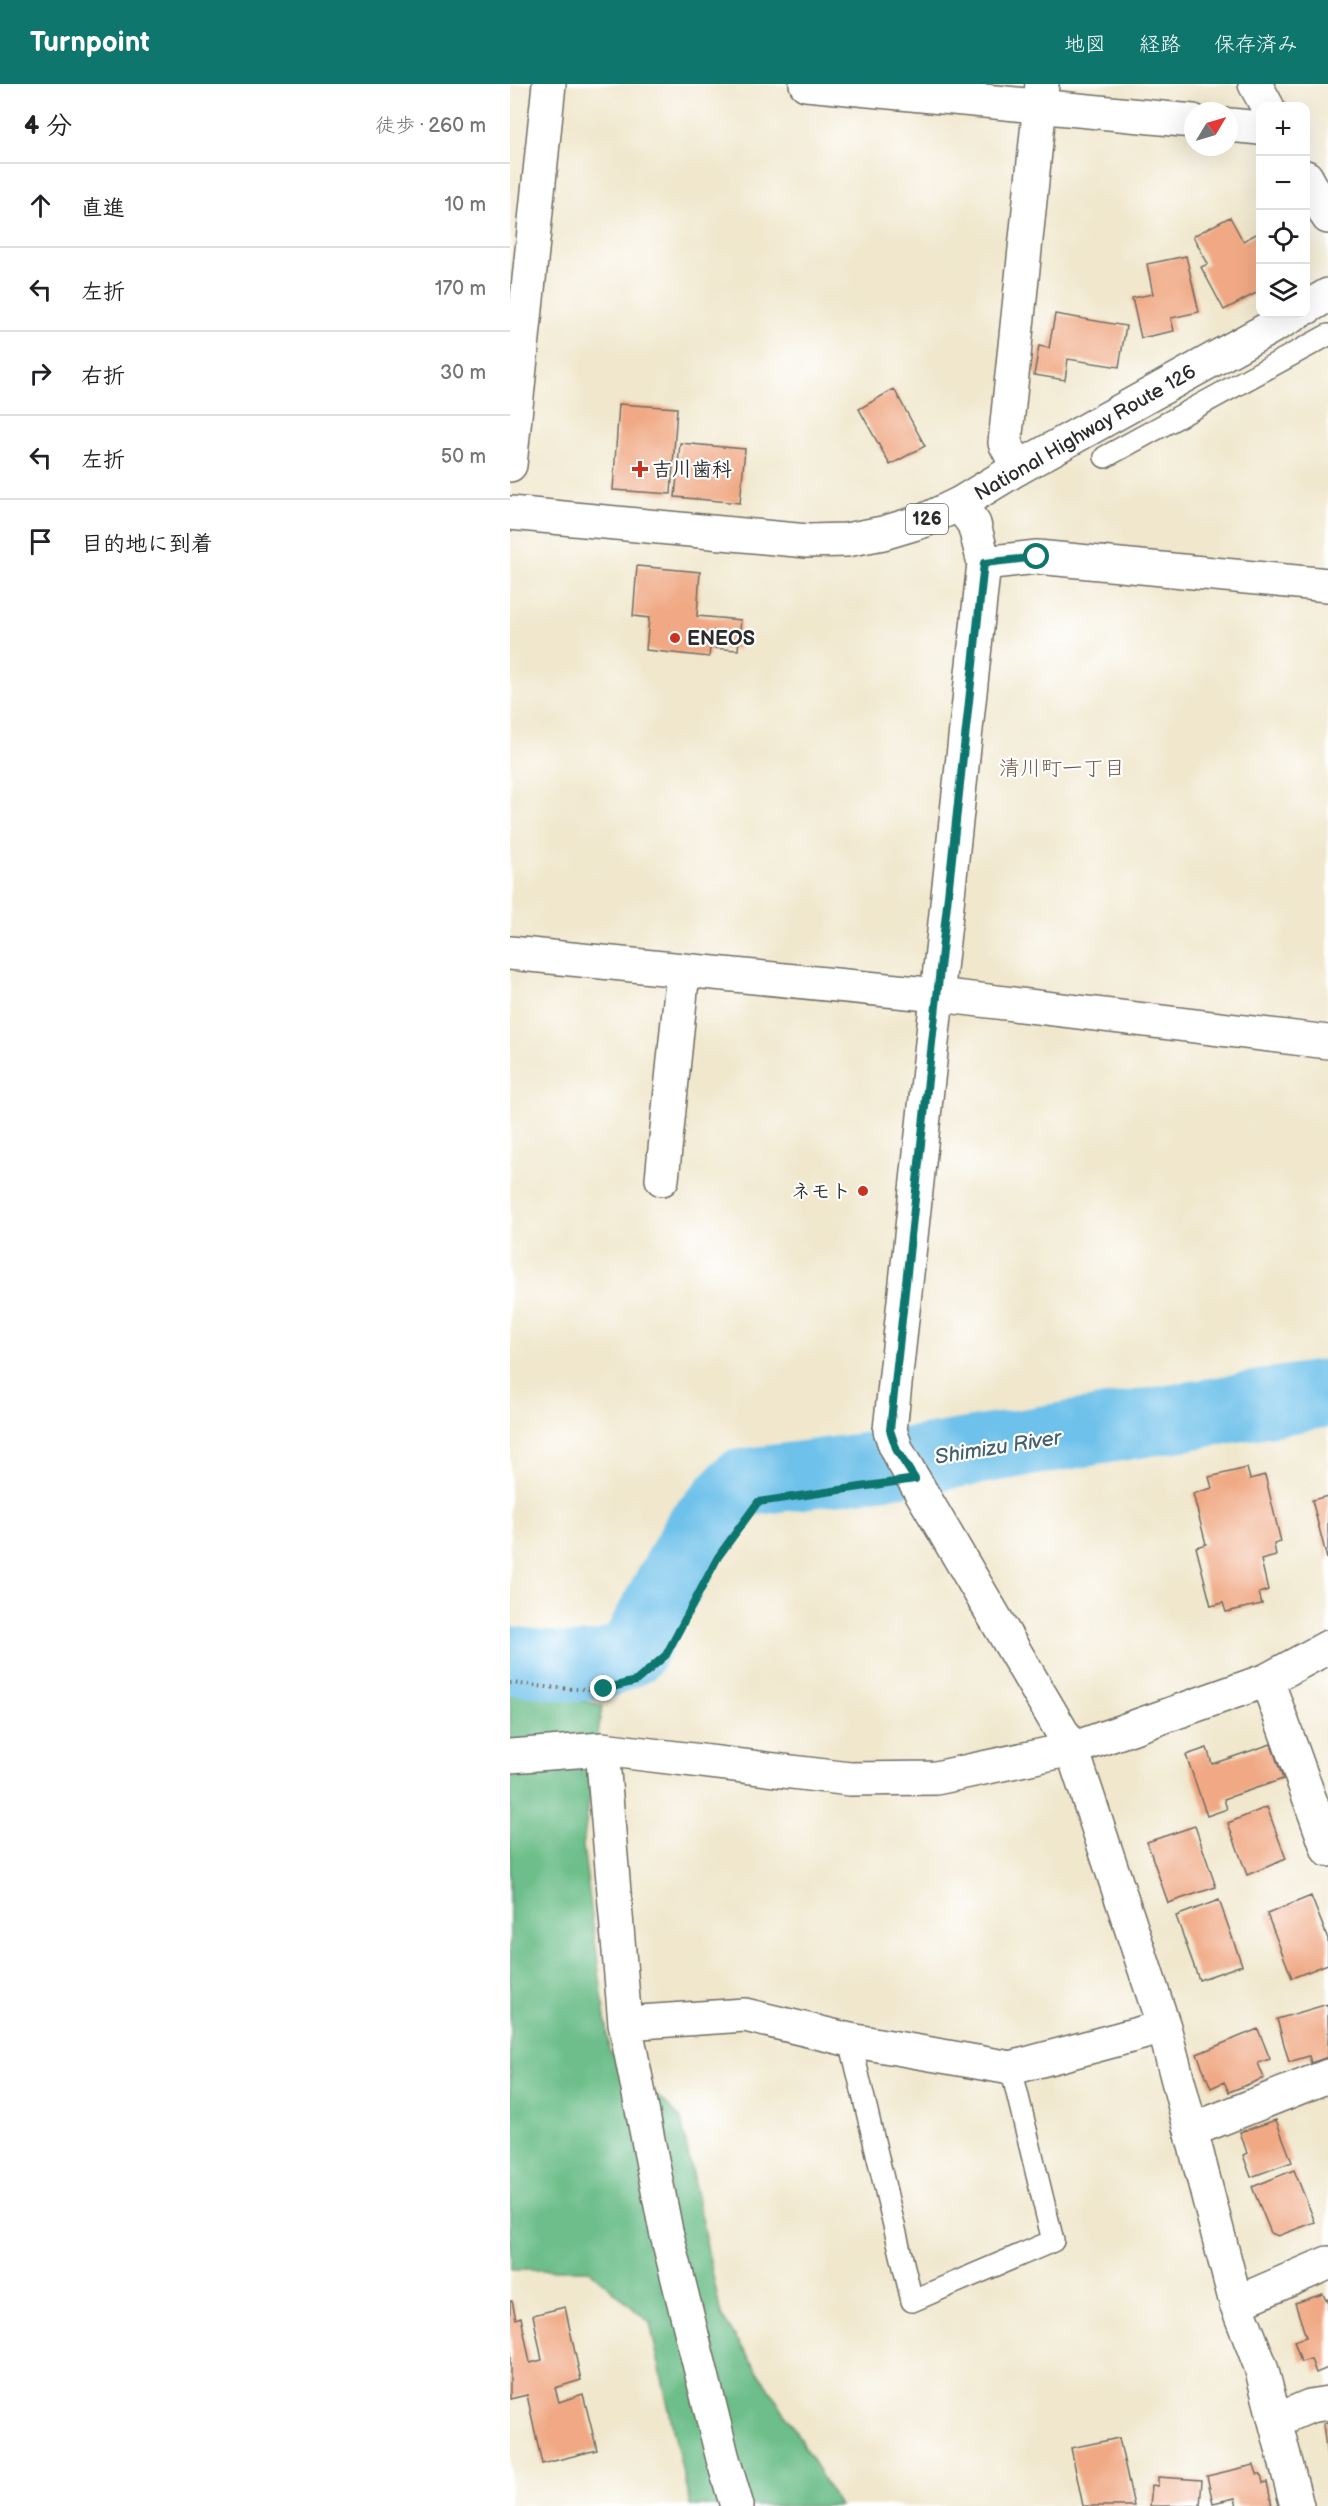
<!DOCTYPE html>
<html lang="ja">
<head>
<meta charset="utf-8">
<style>
	:root { --surface:#fff; --page:#f6f6f6; --text:#202124; --muted:#757577; --line:#e0e0e0; --accent:#0f766e }
	body { margin:0; font-family:"Balsamiq Sans","Klee One",sans-serif; background:var(--page); color:var(--text) }
	.controls { position:absolute; right:18px; top:18px; display:grid; overflow:hidden; border-radius:12px; box-shadow:0 6px 24px #0002 }
	.controls button { width:54px; height:54px; display:grid; place-items:center; padding:0; border:0; border-bottom:2px solid var(--line); background:var(--surface); color:var(--text); font:30px sans-serif }
	.compass { position:absolute; left:674px; top:18px; width:54px; height:54px; border-radius:50%; background:var(--surface); box-shadow:0 6px 24px #0002; rotate:52deg }
	.stop { position:absolute; width:18px; height:18px; margin:-14px; border:4px solid #0f766e; border-radius:50%; background:#fff }
	.stop.end { background:#0f766e; border-color:#fff; box-shadow:0 2px 6px #0008 }
	.list { margin:0; padding:0; list-style:none }
	h2 { display:flex; justify-content:space-between; align-items:center; height:78px; margin:0; padding:0 24px; font-size:26px }
	h2 small { font-size:20px; font-weight:400; color:var(--muted) }
	.list li { display:grid; grid-template-columns:39px 1fr auto; gap:18px; align-items:center; box-sizing:border-box; height:84px; padding:0 24px; border-top:2px solid var(--line) }
	.list b { display:block; font-size:22px; white-space:nowrap }
	.list em { font-size:20px; font-style:normal; color:var(--muted) }
	.icon { flex:none; width:33px; height:33px; fill:none; stroke:currentColor; stroke-width:2; stroke-linecap:round; stroke-linejoin:round }
	.map { position:relative; flex:none; width:818px; height:2422px; overflow:hidden }
	header { display:flex; align-items:center; gap:36px; box-sizing:border-box; height:84px; padding:0 30px; background:var(--accent); color:#fff }
	header strong { font-size:28px }
	nav { display:flex; gap:33px; margin-inline-start:auto; font-size:21px }
	main { display:flex }
	aside { flex:1; background:var(--surface) }
	.map>svg:first-child { display:block }
	.forest { fill:#6dbe8a; stroke:#4c745a; stroke-width:1.5 }
	.lines { fill:none; stroke-linecap:round; stroke-linejoin:round }
	.river { stroke:#6ec1ea; stroke-width:68 }
	.building { fill:#f0a984 }
	.service-casing { stroke:#706d63; stroke-width:24 }
	.minor-casing { stroke:#706d63; stroke-width:36 }
	.tertiary-casing { stroke:#706d63; stroke-width:36 }
	.trunk-casing { stroke:#706d63; stroke-width:36 }
	.path { stroke:#706d63; stroke-width:4; stroke-dasharray:1.5 4.5; stroke-linecap:butt }
	.service { stroke:#fff; stroke-width:21 }
	.minor { stroke:#fff; stroke-width:33 }
	.tertiary { stroke:#fff; stroke-width:33 }
	.trunk { stroke:#fff; stroke-width:33 }
	.route { stroke:#0f766e; stroke-width:8 }
	.poi-dot { fill:#c8321e; stroke:#fff; stroke-width:2 }
	.labels { text-anchor:middle; stroke-width:4.5; stroke-linejoin:round; paint-order:stroke }
	.shield { fill:#fff; stroke:#6b6b6b; stroke-width:1.5 }
	.shield-label { font-size:18px; font-weight:bold; fill:#2b2b2b }
	.street-label { font-size:20px; fill:#2b2b2b; stroke:#fff }
	.poi-label { font-size:20px; font-weight:bold; fill:#2b2b2b; stroke:#fff; text-anchor:start }
	.neighbourhood-label { font-size:21px; fill:#70574a; stroke:#fff }
	.water-label { font-size:21px; font-style:italic; fill:#42606e; stroke:#fff }
</style>
</head>
<body>
<header>
<strong>Turnpoint</strong>
<nav><a>地図</a><a>経路</a><a>保存済み</a></nav>
</header>
<main>
<aside>
<h2>4 分<small>徒歩 · 260 m</small></h2>
<ul class="list">
<li><svg class="icon" aria-label="ahead" viewBox="0 0 24 24"><path d="M12 20V5M6 11l6-6 6 6"/></svg><div><b>直進</b></div><em>10 m</em></li>
<li><svg class="icon" aria-label="left" viewBox="0 0 24 24"><path d="M17 20v-9H6M10 6l-5 5 5 5"/></svg><div><b>左折</b></div><em>170 m</em></li>
<li><svg class="icon" aria-label="right" viewBox="0 0 24 24"><path d="M7 20v-9h11M14 6l5 5-5 5"/></svg><div><b>右折</b></div><em>30 m</em></li>
<li><svg class="icon" aria-label="left" viewBox="0 0 24 24"><path d="M17 20v-9H6M10 6l-5 5 5 5"/></svg><div><b>左折</b></div><em>50 m</em></li>
<li><svg class="icon" aria-label="arrive" viewBox="0 0 24 24"><path d="M6 21V4h12l-3 4 3 4H6"/></svg><div><b>目的地に到着</b></div></li>
</ul>
</aside>
<div class="map">
<svg width="818" height="2422" viewBox="0 0 818 2422">
	<rect width="100%" height="100%" fill="#fff"/>
	<filter id="ink" filterUnits="userSpaceOnUse"><feTurbulence type="fractalNoise" baseFrequency=".0167" numOctaves="2"/><feDisplacementMap in="SourceGraphic" scale="12" xChannelSelector="R" yChannelSelector="G"/><feConvolveMatrix kernelMatrix="1 2 1 2 8 2 1 2 1" color-interpolation-filters="sRGB"/></filter>
	<filter id="wash" filterUnits="userSpaceOnUse"><feTurbulence type="fractalNoise" baseFrequency=".008" numOctaves="4" result="noise"/><feDisplacementMap in="SourceGraphic" scale="24" xChannelSelector="R" yChannelSelector="G"/><feGaussianBlur stdDeviation="1.35" result="paint"/><feColorMatrix in="noise" values="0 0 0 0 0 0 0 0 0 0 0 0 0 0 0 0 0 1.4 0 .05"/><feComposite in="paint" operator="in"/></filter>
	<g filter="url(#wash)">
		<rect width="100%" height="100%" fill="#f0e7cc"/>
		<path class="forest" d="M0,1602L92,1621L73,1762L99,1966L171,2035L211,2231L268,2318L329,2422H180L140,2239L79,2186H0Z"/>
		<g class="lines">
			<path class="river" d="M0,1576L64,1584L96,1580L122,1568L187,1447L231,1399L415,1375L818,1309"/>
		</g>
		<g id="blocks">
			<path class="building" d="M720,133L733,157L750,148V207L714,226L691,183L698,180L683,152Z
				M676,172L689,228L661,234L664,247L631,254L622,214L643,210L637,180Z
				M545,230L616,242L609,283L558,275L555,296L524,291L529,262L539,264Z
				M384,305L415,362L380,381L349,325Z
				M109,320L167,324L161,410L103,406Z
				M170,359L235,365L230,419L165,413Z
				M127,482L190,488L187,532L231,536L228,566L200,564L199,573L136,566L139,534L123,532Z
				M737,1384L740,1395L755,1391L771,1458L764,1460L766,1472L751,1476L758,1506L749,1509L752,1520L716,1528L713,1519L701,1522L686,1463L696,1460L683,1410L702,1404L699,1393Z
				M818,1412V1475H817L802,1416Z
				M761,1660L773,1695L714,1715L717,1725L697,1732L676,1671L697,1664L702,1680Z
				M757,1723L776,1775L737,1791L718,1739Z
				M685,1742L706,1803L658,1819L637,1758Z
				M801,1812L818,1855V1880L782,1894L757,1830Z
				M709,1816L732,1881L689,1896L666,1832Z
				M818,1920V1973L801,1979L799,1972L779,1978L767,1935Z
				M748,1945L760,1975L748,1979L754,1994L719,2008L714,1998L701,2004L687,1970Z
				M766,2036L782,2078L741,2093L733,2071L737,2069L730,2048Z
				M784,2086L805,2138L768,2152L761,2149L742,2103Z
				M813,2210L816,2216L818,2215V2284L806,2289L801,2275L791,2278L784,2257L796,2253L785,2219Z
				M0,2217H2L6,2235L11,2233L20,2279L32,2276L23,2231L55,2223L71,2296L45,2304L49,2318L73,2310L87,2366L32,2380L17,2311L0,2315Z
				M818,2339V2373H817L813,2340Z
				M609,2354L624,2422H573L561,2364Z
				M744,2381L747,2390H751L753,2399L757,2398L762,2422H727L725,2414L703,2419L697,2392Z
				M648,2393L692,2396L690,2422H640L642,2401L648,2402Z"/>
		</g>
	</g>
	<g filter="url(#ink)">
		<use href="#blocks" fill-opacity="0" stroke="#706d63" stroke-width="1.5"/>
		<g class="lines">
			<g class="service-casing">
				<path id="service" d="M595,373L818,251
					M340,1956L402,2217L543,2157L501,1984"/>
			</g>
			<g class="minor-casing">
				<path id="minor" d="M296,0L683,37
					M745,0L757,22
					M719,41L750,44
					M796,93L818,133
					M0,381L39,0
					M508,384L495,359L532,0
					M449,420L464,440L474,479L380,1346L387,1367L562,1665L654,1943L726,2219L751,2283L787,2422
					M474,479L527,473L818,501
					M152,1095L173,887
					M757,1596L818,1766
					M92,1665L115,1939L156,2147L213,2375L227,2422
					M0,1672L92,1665L340,1695L426,1694L562,1665L757,1596L818,1563
					M115,1939L235,1931L340,1956L501,1984L654,1943
					M682,2046L818,1992
					M726,2219L818,2179
					M765,2337L800,2322L818,2319"/>
			</g>
			<g class="tertiary-casing">
				<path id="tertiary" d="M0,869L428,911L818,958"/>
			</g>
			<g class="trunk-casing">
				<path id="trunk" d="M796,224L818,211
					M0,429L297,457L336,456L373,449L413,437L449,420L508,384L785,230"/>
			</g>
			<path class="path" d="M0,1599C40,1603 84,1611 124,1598C159,1585 188,1506 207,1474C219,1454 235,1436 248,1418L365,1401"/>
			<use href="#service" class="service"/>
			<use href="#minor" class="minor"/>
			<use href="#tertiary" class="tertiary"/>
			<use href="#trunk" class="trunk"/>
		</g>
	</g>
	<g class="lines" filter="url(#ink)">
		<path class="route" d="M94,1605L126,1597L156,1571L208,1473L248,1418L405,1395L387,1367L380,1346L474,479L527,473"/>
	</g>
	<g class="poi-dot">
		<path d="M127 376h6v6h6v6h-6v6h-6v-6h-6v-6h6z"/>
		<circle cx="165" cy="554" r="6"/>
		<circle cx="353" cy="1107" r="6"/>
	</g>
	<g class="labels">
		<rect class="shield" x="396" y="420" width="42" height="30" rx="4.5"/>
		<g class="shield-label">
			<text x="417" y="441">126</text>
		</g>
		<g class="street-label">
			<text transform="translate(575 348) rotate(-30)" y="7">National Highway Route 126</text>
		</g>
		<g class="poi-label">
			<text x="142" y="392">吉川歯科</text>
			<text x="177" y="561">ENEOS</text>
			<text x="341" y="1114" text-anchor="end">ネモト</text>
		</g>
		<g class="neighbourhood-label">
			<text x="552" y="691">清川町一丁目</text>
		</g>
		<g class="water-label">
			<text transform="translate(488 1363) rotate(-9)" y="7">Shimizu River</text>
		</g>
	</g>
</svg>
<div class="controls">
<button>+</button>
<button>−</button>
<button><svg class="icon" aria-label="locate" viewBox="0 0 24 24"><circle cx="12" cy="12" r="6"/><path d="M12 2v4M12 18v4M2 12h4M18 12h4"/></svg></button>
<button><svg class="icon" aria-label="layers" viewBox="0 0 24 24"><path d="M12 4l9 5-9 5-9-5zM3 14l9 5 9-5"/></svg></button>
</div>
<svg class="compass" viewBox="-18 -18 36 36"><path d="M0-13l5 13h-10z" fill="#e53935"/><path d="M0 13l5-13h-10z" fill="#757577"/></svg>
<div class="stop" style="left:527px;top:473px"></div>
<div class="stop end" style="left:94px;top:1605px"></div>
</div>
</main>
</body>
</html>
